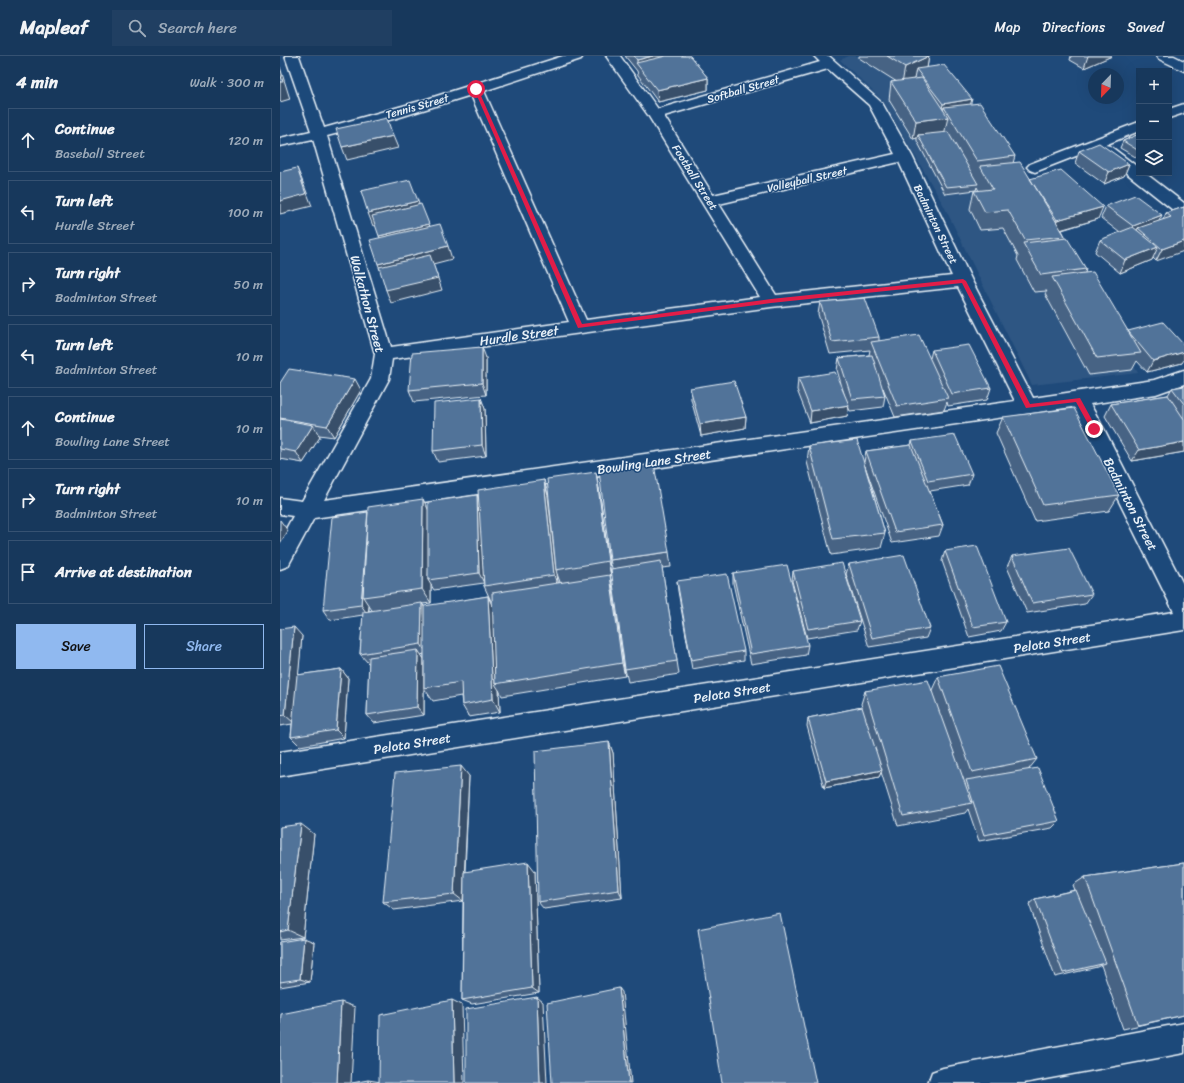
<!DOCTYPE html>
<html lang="en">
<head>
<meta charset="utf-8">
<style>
	:root { --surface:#17385c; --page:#203f62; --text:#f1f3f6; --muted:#9eacbb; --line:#365272; --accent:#90b9f0 }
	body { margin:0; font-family:Sriracha,sans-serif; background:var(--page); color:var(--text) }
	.controls { position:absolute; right:12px; top:12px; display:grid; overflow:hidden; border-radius:0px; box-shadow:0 4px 16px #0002 }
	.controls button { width:36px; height:36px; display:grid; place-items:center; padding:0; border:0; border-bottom:1px solid var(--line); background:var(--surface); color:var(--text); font:20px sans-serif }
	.compass { position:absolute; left:808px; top:12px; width:36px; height:36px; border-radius:50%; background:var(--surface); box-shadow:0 4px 16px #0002; rotate:203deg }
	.stop { position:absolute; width:12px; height:12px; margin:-9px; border:3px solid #e11d48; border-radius:50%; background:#fff }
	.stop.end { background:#e11d48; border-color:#fff; box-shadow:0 1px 4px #0008 }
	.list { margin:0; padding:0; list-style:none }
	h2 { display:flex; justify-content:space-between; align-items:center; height:52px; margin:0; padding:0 16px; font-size:17px }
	h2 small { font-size:13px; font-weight:400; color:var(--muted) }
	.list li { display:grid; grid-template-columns:26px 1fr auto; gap:12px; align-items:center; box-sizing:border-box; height:64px; margin:0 8px 8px; padding:0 8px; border:1px solid var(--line); border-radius:0px }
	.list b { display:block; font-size:15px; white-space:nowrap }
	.list p { margin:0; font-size:13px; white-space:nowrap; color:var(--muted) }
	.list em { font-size:13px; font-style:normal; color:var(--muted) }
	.actions { display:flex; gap:8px; padding:12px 16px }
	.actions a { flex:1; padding:9px 0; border:1px solid var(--accent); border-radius:0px; text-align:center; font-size:14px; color:var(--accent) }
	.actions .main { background:var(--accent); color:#111 }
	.icon { flex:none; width:22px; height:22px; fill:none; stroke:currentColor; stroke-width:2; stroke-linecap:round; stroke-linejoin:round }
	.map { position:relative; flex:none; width:904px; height:1027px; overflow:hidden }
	header { display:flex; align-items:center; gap:24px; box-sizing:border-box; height:56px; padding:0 20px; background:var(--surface); border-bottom:1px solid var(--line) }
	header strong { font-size:19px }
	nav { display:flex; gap:22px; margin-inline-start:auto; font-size:14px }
	.search { width:280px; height:36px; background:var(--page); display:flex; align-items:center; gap:10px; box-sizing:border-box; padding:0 14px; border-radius:0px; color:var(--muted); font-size:15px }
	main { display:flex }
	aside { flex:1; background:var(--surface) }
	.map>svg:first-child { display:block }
	.built { fill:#2e5683 }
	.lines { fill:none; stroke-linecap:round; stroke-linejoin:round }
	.minor-casing { stroke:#e8f1f8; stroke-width:3 }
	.major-casing { stroke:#e8f1f8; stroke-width:3 }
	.minor { fill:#1f4a7a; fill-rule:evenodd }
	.major { fill:#1f4a7a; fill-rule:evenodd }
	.wall { fill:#466384; stroke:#e8f1f8; fill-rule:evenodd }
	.shaded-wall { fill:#39506b; stroke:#e8f1f8 }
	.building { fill:#517399; stroke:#e8f1f8 }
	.route { fill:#e11d48 }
	.labels { text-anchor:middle; stroke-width:3; stroke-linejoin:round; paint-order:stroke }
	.far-street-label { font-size:11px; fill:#e8f1f8; stroke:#1f4a7a }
	.street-label { font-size:13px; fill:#e8f1f8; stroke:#1f4a7a }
</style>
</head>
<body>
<header>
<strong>Mapleaf</strong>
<div class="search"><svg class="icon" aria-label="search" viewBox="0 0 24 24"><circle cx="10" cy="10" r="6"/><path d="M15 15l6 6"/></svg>Search here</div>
<nav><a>Map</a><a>Directions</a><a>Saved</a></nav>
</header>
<main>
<aside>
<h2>4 min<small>Walk · 300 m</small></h2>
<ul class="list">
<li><svg class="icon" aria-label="ahead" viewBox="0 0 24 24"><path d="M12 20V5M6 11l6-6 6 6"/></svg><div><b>Continue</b><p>Baseball Street</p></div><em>120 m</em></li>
<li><svg class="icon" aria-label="left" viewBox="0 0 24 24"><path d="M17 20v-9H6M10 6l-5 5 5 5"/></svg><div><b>Turn left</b><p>Hurdle Street</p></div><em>100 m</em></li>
<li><svg class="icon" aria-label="right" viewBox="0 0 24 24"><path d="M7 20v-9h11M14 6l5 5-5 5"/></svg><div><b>Turn right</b><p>Badminton Street</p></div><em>50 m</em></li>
<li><svg class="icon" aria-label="left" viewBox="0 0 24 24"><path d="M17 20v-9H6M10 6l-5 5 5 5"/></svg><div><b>Turn left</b><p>Badminton Street</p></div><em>10 m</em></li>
<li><svg class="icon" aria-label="ahead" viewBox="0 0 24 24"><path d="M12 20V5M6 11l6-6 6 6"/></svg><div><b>Continue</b><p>Bowling Lane Street</p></div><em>10 m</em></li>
<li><svg class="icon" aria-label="right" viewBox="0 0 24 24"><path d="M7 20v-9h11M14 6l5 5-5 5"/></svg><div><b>Turn right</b><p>Badminton Street</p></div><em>10 m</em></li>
<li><svg class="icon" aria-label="arrive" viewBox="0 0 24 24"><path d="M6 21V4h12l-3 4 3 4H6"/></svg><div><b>Arrive at destination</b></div></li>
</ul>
<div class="actions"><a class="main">Save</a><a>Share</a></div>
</aside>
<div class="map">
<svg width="904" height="1027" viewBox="0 0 904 1027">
	<rect width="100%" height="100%" fill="#1f4a7a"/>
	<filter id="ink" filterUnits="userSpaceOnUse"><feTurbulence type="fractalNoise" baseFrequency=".025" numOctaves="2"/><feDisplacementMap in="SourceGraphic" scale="8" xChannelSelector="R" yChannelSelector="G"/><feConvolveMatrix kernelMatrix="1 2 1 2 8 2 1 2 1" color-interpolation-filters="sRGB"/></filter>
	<g filter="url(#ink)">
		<path class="built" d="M569,0H622L660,23L698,63L792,203L858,317L752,329L664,150L604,46L560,4Z"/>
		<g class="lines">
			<g class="minor-casing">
				<path id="minor" d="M5,0H19L44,72L144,44L283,0H303L301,3L204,35L306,264L480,241L368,59L326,0H340L378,53L540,6L534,0H549L602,47L632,100L692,225L753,342L874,324L904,314V328L876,338L810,348L824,373L904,530V574L0,720V696L894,556L792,351L34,462L8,510L0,513V484L13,460L0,458V442L22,445L91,323L95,298L33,83L0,90V82L31,75ZM548,13L589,49L615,98L433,139L384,60ZM191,39L289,266L111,291L47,80L117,62ZM619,106L672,220L496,239L439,148ZM678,231L735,345L44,444L109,323L112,303L491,251Z
					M904,48V57L889,62V53Z
					M859,66V75L825,89L830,90L859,112V117H865L904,147V160L898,158L820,96L817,93L819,91L760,114L755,116L750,114L747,111L750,108Z
					M904,967V997L744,1027H648L652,1016L663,1012Z"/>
			</g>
			<g class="major-casing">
				<path id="major" d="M877,0H894L904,5V15L879,3Z"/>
			</g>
			<use href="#minor" class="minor"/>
			<use href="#major" class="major"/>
		</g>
		<path class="wall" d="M345,0H410L428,22V34L378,46L358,19L357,15Z
			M579,0H649L647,12L690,48L735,100L733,107L751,123L818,163L782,174L785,180V182L806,213L805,217L848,275L902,307L867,316L857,305L852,314L809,319L765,238L767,235L754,236L737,204L738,200L723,172L700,174L690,153L694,135H699L697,131L696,134L665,138L637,85V82L633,83L609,44L611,26H617L579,2Z
			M791,0H832L804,12L790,4Z
			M859,78V103L840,92L843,85Z
			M799,95L849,108L844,120L824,128L795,107Z
			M826,150L879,165L883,164L886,157L904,151L876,205L873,202L872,204L840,217L815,196L820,184L840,177L821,162Z
			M540,246L599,281V285L650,302L652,294L711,332L707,344L668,350L667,346L664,354L615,361L603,332L605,340L603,351L570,355L568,350L567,360L530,367L517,334L518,322L565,341L557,314L559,302L589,299L590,294L550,298L538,258Z
			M206,302V339L134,346L129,334Z
			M0,327L81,334L54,381L39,379L40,381L23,407L0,403Z
			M904,330V396L852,405L825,360L831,348L888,339L892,332Z
			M410,332L466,361L465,372L421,380L411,343Z
			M201,342L205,353L206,400L158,406L153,395Z
			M723,361L839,439L829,455L755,465L716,377Z
			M632,385L692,418L688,429L650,435L663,469L659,480L612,487L585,410L605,477L601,492L551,499L527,406L529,390L584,406L586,395L631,389Z
			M264,424L268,439L319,432L331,520H330L333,533L345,620L222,640L219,634L220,656L189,661L182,649L181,640L153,645L144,632V628V659L94,667L87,659L89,607H88L80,598L83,559L50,564L43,554L148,453L199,443ZM277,518L280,526L278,527ZM204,527V530L211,545H212V550L208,540L144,551L142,548L151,547V529L154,534ZM89,550L92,554L89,555ZM144,598V603L141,599Z
			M665,495L726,566L721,575L689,581L662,505Z
			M389,496L391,511L382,512L397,605L399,618L348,626L345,613L332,512L330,504Z
			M732,500L812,538L805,548L747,557L727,511Z
			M569,508L650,572L646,582L589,591L566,518Z
			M513,515L580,565L577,574L527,582L512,525Z
			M453,517L528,589L526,599L471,608L453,527Z
			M397,525L464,595V604L412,613L398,535Z
			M0,573L22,580L18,619L61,613L68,622L64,682L20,690L11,681L12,668L0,670Z
			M658,621L757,703L749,713L779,765L772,772L699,785L688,753L685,757L618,770L601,716L599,721L544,732L527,670L528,662L582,651L581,648L585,635L652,634Z
			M329,686L333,697L342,842L264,853L258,846Z
			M189,720L185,816L255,815L259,937L192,948L182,944L183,845L114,854L103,846Z
			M0,771L34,778L23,881L0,884Z
			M904,807V959L843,973L821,909L817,911L775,921L749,848L755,843L795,834L793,829L805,821Z
			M0,886H34L30,926L0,931Z"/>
		<path class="shaded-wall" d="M373,0H405L357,8V4Z
			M649,0L646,18L636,13L634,23L622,28L625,11Z
			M808,0H832L804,12Z
			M0,11L10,43L0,46Z
			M428,22V34L378,46L377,34Z
			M692,43L687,61L664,51L662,62L668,61L664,79H638L637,82L633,83L636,65L660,62L663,48Z
			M113,80L118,92L67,104L62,91Z
			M849,108L844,120L824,128L829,116Z
			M17,112L22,124L32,150L0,158V145Z
			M138,145L142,158L93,170L88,157Z
			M823,151L818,163L773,176L777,164Z
			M882,159L876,171L858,172L854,180L847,183L853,170Z
			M149,168L153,180L104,193L99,180Z
			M904,185V195L876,205L882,193Z
			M168,190L172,203L153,208L162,234L111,247L106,234L103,220L98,208Z
			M878,191L872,204L840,217L845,204Z
			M202,291L206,302V339L202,327Z
			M904,296V304L902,307L867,316L873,305Z
			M75,323L81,334L54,381L47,370Z
			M201,342L205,353L206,400L202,389Z
			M569,349L567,360L530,367L531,355Z
			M466,361L465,372L421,380L420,368Z
			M33,369L40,381L23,407L16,396Z
			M904,386V396L852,405L859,394Z
			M316,416L319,432L331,520L328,505Z
			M264,424L268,440L276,514L277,518L279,534L274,519Z
			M197,439L202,450L204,527L199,517Z
			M143,443L151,459L148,524L151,529V547L142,533Z
			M88,456L83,541L89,550L88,559L81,549Z
			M0,464L8,475L0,487Z
			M330,519L333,533L345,620L342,607Z
			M208,540L214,554L215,628L219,634L220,656L213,643Z
			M142,547L148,557L147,598L141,588Z
			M14,571L22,580L14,667L5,659Z
			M138,594L144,603V659L137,651Z
			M61,613L68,622L64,682L56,674Z
			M329,686L333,697L342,842L339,834Z
			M181,710L189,720L183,845L174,838Z
			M602,714L599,721L544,732L546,725Z
			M21,768L34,778L23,881L8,874Z
			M248,806L255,815L259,937L252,932Z
			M24,882L34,886L30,926L20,923Z
			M339,932L342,936L351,1027H349Z
			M257,941L263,946L267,1027H260Z
			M172,944L182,949L184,1027H174Z
			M61,946L75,951L71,1027H57Z
			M88,1024L101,1026V1027H88Z"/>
		<path class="building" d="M354,0H373L357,4Z
			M386,0H410L428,22L377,34L356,7Z
			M607,0H649L625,11Z
			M664,9L692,43L663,48L636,13Z
			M0,17L3,26H0Z
			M642,22L668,61L636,65L611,26Z
			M700,47L735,100L697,105L664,51Z
			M107,62L113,80L62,91L56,73Z
			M668,76L698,128L666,131L638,79Z
			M859,78V95L843,85Z
			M819,87L849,108L829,116L799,95Z
			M740,106L785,180L745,184L728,154L705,156L694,135L713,133L700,110Z
			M17,112L26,138L0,145V116Z
			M781,114L823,151L777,164L750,123Z
			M130,124L138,145L88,157L81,135Z
			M855,139L882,159L853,170L826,150Z
			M141,148L149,168L99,180L92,160Z
			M904,151V185L882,193L858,172L891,161L886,157Z
			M160,168L168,190L98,208L90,184Z
			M853,171L878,191L845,204L820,184Z
			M787,182L806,213L761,219L743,187Z
			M150,199L158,222L106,234L99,211Z
			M813,216L861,297L817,302L772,221Z
			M585,242L599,281L552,286L540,246Z
			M883,266L904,289V296L873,305L848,275Z
			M639,279L668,342L617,350L591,286Z
			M689,289L711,332L672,338L652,294Z
			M202,291V327L129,334L132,297Z
			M592,299L605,340L572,343L559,302Z
			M9,313L75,323L47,370L0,362V327Z
			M555,316L569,349L531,355L518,322Z
			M454,325L466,361L420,368L410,332Z
			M904,330V348L892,332Z
			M888,339L904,363V386L859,394L831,348Z
			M201,342L202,389L153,395L154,347Z
			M794,352L839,439L763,449L723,361Z
			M0,363L33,369L16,396L0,393Z
			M675,379L692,418L648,425L632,385Z
			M577,384L605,477L553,483L529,390Z
			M631,389L663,469L615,476L586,395Z
			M374,408L389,496L330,504L319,415Z
			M316,416L328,505L276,514L267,423Z
			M264,424L274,519L204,530L198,434Z
			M197,439L199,517L148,524V446Z
			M143,443L142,533L83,541L88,451Z
			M88,456L81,549L43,554L52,461Z
			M697,490L726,566L693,571L665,495Z
			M789,492L812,538L752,547L732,500Z
			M624,499L650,572L592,582L569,508Z
			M381,505L397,605L345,613L331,513Z
			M562,507L580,565L528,573L513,515Z
			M507,509L528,589L471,598L453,517Z
			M447,518L464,595L411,604L397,525Z
			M330,519L342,607L215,628L212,537Z
			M208,540L213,643L182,649L181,626L144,632V550Z
			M142,547L141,588L80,598L83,556Z
			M14,571L5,659L0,660V573Z
			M138,594L137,651L87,659L89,601Z
			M718,610L757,703L692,716L658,621Z
			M61,613L56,674L11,681L17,619Z
			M648,624L692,747L623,760L585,635Z
			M582,651L602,714L546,725L528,662Z
			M329,686L339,834L258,846L255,695Z
			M181,710L174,838L103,846L115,717Z
			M758,712L779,765L704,779L686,724Z
			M21,768L8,874L0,876V771Z
			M248,806L252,932L182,944L184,816Z
			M904,807V959L858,969L805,821Z
			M796,834L826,907L783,917L755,843Z
			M500,857L536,1027H442L418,873Z
			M24,882L20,923L0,926V886Z
			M339,932L349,1027H272L267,947Z
			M257,941L260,1027H186V953Z
			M172,944L174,1027H99L100,959Z
			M61,946L57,1027H0V970L1,958Z
			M88,1024V1027H72Z"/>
	</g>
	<path class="route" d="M196,32L198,33L302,268L491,243L683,223L686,225L750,348L800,342L817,373L814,375H812L796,346L746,352L682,227L491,247L298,272L194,33Z"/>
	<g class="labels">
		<g class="far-street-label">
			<text transform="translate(463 33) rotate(-16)" y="4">Softball Street</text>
			<text transform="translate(137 50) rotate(-16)" y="4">Tennis Street</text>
			<text transform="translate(415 121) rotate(58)" y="4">Football Street</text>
			<text transform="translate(527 123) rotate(-13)" y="4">Volleyball Street</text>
			<text transform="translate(656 168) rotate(64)" y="4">Badminton Street</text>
		</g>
		<g class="street-label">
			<text transform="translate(88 248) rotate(75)" y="5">Walkathon Street</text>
			<text transform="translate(239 279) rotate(-8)" y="5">Hurdle Street</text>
			<text transform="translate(374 405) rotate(-8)" y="5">Bowling Lane Street</text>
			<text transform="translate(851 448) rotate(63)" y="5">Badminton Street</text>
			<text transform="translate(772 586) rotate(-9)" y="5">Pelota Street</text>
			<text transform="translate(452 636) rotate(-9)" y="5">Pelota Street</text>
			<text transform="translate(132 687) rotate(-9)" y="5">Pelota Street</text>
		</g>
	</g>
</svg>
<div class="controls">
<button>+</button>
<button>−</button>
<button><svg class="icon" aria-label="layers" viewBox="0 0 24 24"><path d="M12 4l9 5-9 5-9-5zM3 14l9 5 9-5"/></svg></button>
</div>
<svg class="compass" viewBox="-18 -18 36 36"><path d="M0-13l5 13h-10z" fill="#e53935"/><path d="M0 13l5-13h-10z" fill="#9eacbb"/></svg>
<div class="stop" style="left:196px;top:33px"></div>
<div class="stop end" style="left:814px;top:373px"></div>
</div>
</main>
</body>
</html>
